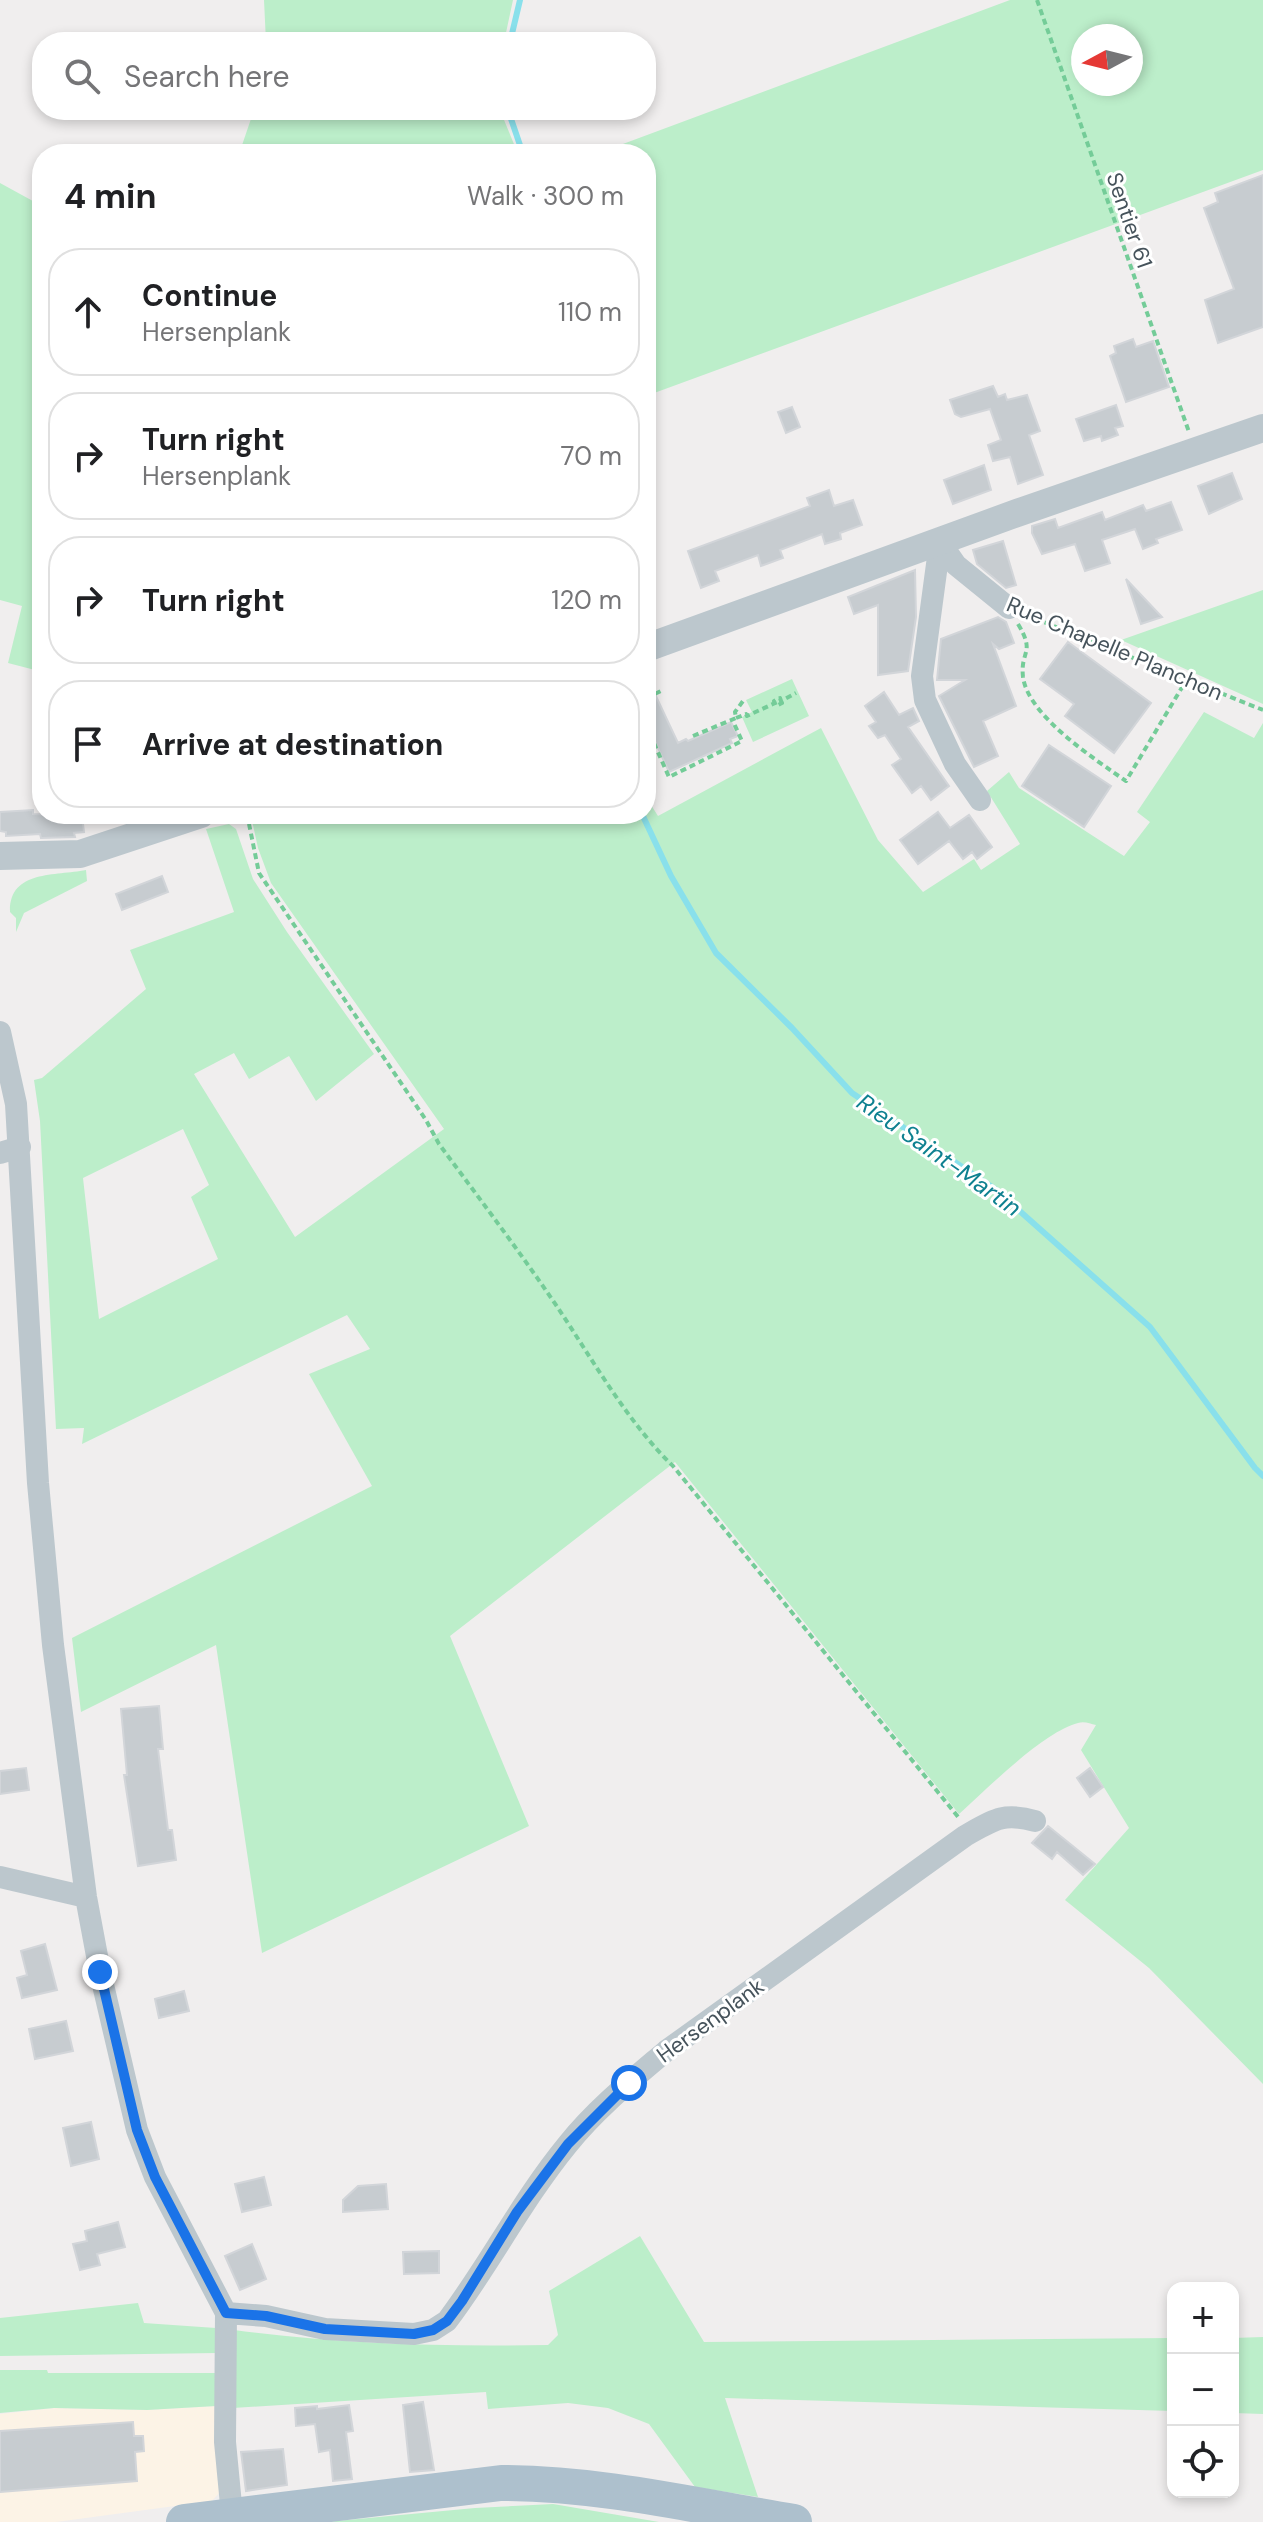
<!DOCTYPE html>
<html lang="en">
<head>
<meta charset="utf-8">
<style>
	:root { --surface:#fff; --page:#f6f6f6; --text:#202124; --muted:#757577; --line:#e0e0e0 }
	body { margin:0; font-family:"DM Sans",sans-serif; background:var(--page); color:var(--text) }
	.controls { position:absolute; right:24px; bottom:24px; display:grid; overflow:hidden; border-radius:16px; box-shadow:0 4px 12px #0003 }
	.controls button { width:72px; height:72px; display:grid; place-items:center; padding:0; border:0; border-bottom:2px solid var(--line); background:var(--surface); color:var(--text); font:40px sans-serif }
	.compass { position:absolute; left:1071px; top:24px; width:72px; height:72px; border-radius:50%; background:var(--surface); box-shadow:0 4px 12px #0003; rotate:263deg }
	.stop { position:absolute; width:24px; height:24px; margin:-18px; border:6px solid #1a73e8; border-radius:50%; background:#fff }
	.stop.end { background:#1a73e8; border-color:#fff; box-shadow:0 2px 8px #0008 }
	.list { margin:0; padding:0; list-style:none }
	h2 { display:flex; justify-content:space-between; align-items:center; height:104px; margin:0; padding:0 32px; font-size:34px }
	h2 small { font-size:26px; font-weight:400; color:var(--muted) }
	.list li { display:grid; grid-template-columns:52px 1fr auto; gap:24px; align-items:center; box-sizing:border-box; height:128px; margin:0 16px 16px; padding:0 16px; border:2px solid var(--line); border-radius:32px }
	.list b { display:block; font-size:30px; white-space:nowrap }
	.list p { margin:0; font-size:26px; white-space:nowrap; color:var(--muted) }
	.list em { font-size:26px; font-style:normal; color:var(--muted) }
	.icon { flex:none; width:44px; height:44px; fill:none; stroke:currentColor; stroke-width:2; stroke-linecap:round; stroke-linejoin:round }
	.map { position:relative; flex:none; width:1263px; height:2522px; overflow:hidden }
	.search { position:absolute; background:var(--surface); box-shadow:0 4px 12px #0003; left:32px; top:32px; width:624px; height:88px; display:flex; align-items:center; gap:20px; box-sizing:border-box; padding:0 28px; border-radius:32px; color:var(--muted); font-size:30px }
	.panel { position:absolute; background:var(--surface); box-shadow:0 4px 12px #0003; left:32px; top:144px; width:624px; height:680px; border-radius:32px }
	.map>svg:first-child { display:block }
	.commercial { fill:#fcf3e6 }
	.green { fill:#bceeca; fill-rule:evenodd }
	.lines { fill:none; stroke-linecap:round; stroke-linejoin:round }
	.stream { stroke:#89e0eb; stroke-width:6 }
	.building { fill:#c7ccd0; stroke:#d2d5d9; stroke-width:2 }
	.path { stroke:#74cc98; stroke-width:4; stroke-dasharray:6 4; stroke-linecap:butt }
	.minor { stroke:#bcc7cd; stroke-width:22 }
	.tertiary { stroke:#bcc7cd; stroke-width:28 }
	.primary { stroke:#adc0cd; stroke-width:36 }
	.route { stroke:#1a73e8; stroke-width:10 }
	.labels { text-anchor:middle; stroke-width:6; stroke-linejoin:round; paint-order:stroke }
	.street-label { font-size:22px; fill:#46535b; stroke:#fff }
	.water-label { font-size:24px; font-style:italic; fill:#0e8190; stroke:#fff }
</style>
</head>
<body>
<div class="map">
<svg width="1263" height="2522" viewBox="0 0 1263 2522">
	<rect width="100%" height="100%" fill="#f0eeee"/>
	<path class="commercial" d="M216,2406L221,2491L212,2501L56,2522H0V2414L55,2408L147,2410Z"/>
	<path class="green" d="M264,0H513L504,42H266Z
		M1010,0H1263V170L646,396V154H596ZM1083,36H1131V84H1083Z
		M254,110H500L518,154H239Z
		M0,183L42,206V705L33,704L35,670L8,663L22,606L0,600Z
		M1263,590V704L1121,640Z
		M792,679L809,716L753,742L742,717L752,712L746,700Z
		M1204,712L1254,738L1263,723V2084L1149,1968L1065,1900L1129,1828L1081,1750L1096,1725C1090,1724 1085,1721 1078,1723C1043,1732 987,1789 959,1814L675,1462L450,1636L529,1826L262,1953L216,1645L81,1712L72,1638L372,1486L309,1374L370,1349L347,1315L82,1444L84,1428L56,1429L40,1121L34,1080L42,1078L146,989L130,950L234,912L206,829L229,824L236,829L253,879L287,932L374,1054L316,1101L289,1056L249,1079L234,1053L194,1074L295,1237L444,1129L271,883L258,848L251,816L258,814H646V797L658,816L821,728L878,840L923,892L974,859L981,870L1020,844L987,791L1009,772L1019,788L1124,856L1150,822L1137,812ZM183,1129L209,1185L191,1197L218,1259L99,1319L83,1178Z
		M86,870L87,881L24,913L16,932V918L10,912C9,870 55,876 86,870Z
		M640,2236L704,2342L1173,2338V2411L725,2398L758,2497L695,2487L649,2424L608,2408L568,2403L488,2409L486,2392L233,2408L234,2330C338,2344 442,2347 548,2345L558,2335L549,2291Z
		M138,2303L144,2323L216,2328L217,2353L0,2356V2318Z
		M1263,2337V2414L1233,2413V2338Z
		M0,2370H47L48,2373H216V2406L147,2410L54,2408L0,2413Z
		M553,2504L659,2522H326L475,2508Z"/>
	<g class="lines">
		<path class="stream" d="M510,42L520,0
			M508,110L523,154
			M642,814L671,876L716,953L792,1028L852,1093L995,1189L1150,1327L1255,1468L1263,1476"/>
	</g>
	<path class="building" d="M1263,175V327L1218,343L1205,300L1234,289L1204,208L1218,202L1215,193Z
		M1133,339L1136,347L1153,341L1169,387L1126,402L1110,356L1116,353L1114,346Z
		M993,386L998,397L1005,394L1007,400L1027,395L1040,431L1029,435L1043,475L1018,484L1010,457L993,461L988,445L1001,440L990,409L961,417L955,414L950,400Z
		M1116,405L1123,426L1115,428L1118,435L1102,441L1101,436L1084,441L1076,419Z
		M792,407L800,427L786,433L778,412Z
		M984,465L991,490L953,504L944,480Z
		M1232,473L1242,499L1209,514L1198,486Z
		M829,490L834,506L853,500L862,525L840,533L841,539L825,544L822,534L780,550L783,558L761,566L758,555L715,571L719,581L701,588L688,551L810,506L807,498Z
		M1171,502L1182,530L1156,539L1158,543L1143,549L1135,529L1102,540L1110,563L1085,571L1075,544L1042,554L1032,533V526L1055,519L1058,528L1102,512L1105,520L1143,505L1146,511Z
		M1003,541L1016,585L1006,588L977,564L973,550Z
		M915,570L916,617L908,671L878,675V605L854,614L848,597Z
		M1126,579L1162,617L1141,624Z
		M998,617L1006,622L1014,643L999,649L993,644L1016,706L983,721L998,756L974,767L939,696L965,680H937L941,639Z
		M1068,642L1151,703L1114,753L1065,716L1074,704L1040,679Z
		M646,675L678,743L686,739L688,741L731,722L738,736L730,739L732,743L669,772L651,733L646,735Z
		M884,692L899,715L913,708L919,721L908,727L949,786L931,800L921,786L912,793L892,765L901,759L885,735L878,738L869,726L876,722L865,706Z
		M1049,745L1111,786L1084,827L1022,786Z
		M33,810V814L82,816L84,832L74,833L75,837L41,838L40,834L6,836V832L0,831V812Z
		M938,812L950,828L969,815L992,847L977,859L972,852L963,859L949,841L918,864L900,840Z
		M162,876L168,892L122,910L116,894Z
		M159,1706L163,1749H158L168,1830H172L176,1860L138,1866L124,1775H127L121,1709Z
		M26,1768L29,1790L0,1794V1771Z
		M1090,1768L1103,1787L1090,1797L1077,1778Z
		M1048,1826L1095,1864L1083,1875L1057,1852L1052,1859L1032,1843Z
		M45,1944L57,1990L22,1998L17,1978L27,1975L21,1951Z
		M184,1991L189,2011L159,2018L155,1999Z
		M66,2021L73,2051L35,2059L29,2029Z
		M91,2122L99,2159L71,2166L63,2128Z
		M264,2177L271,2205L242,2212L235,2184Z
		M386,2184L388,2209L343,2212V2200L358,2186Z
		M118,2222L125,2247L97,2254L100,2265L80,2270L73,2244L87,2241L85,2231Z
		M252,2244L266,2279L240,2290L225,2256Z
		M439,2251V2273L404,2274L403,2252Z
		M423,2402L434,2470L410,2472L403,2405Z
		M349,2405L353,2431L346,2432L352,2479L333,2481L330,2450L319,2452L315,2424L296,2426L295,2408L317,2406V2409Z
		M133,2422L134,2436H143L144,2451L135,2452L137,2481L0,2492V2431Z
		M283,2449L287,2485L246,2491L241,2452Z"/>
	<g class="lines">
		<path class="path" d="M1037,0L1189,432
			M1026,615L1263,710
			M1018,624C1036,654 1020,650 1023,677C1028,716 1096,760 1126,781L1187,679
			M646,698L663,690
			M781,701L782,703L776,706L774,701L780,698L781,701L796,693
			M736,718L746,714L747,716L775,703
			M693,736L736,718L735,712L743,701
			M646,744L653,741L669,777L742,741L732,719
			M247,814L259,873L426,1120L439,1144C479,1198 520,1252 558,1308C592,1359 629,1424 673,1466L959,1818"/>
		<path class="minor" d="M940,542L922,676L925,700L955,764L980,800
			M940,542L956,565L1009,608
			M0,1032L16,1104L38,1483L53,1645L86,1897L100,1972L137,2130L155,2177L226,2313L225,2442L232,2515
			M0,1153L20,1147
			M0,1877L86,1897
			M226,2313L266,2316L325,2329L414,2334L433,2330L447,2321C490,2264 522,2200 568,2144C596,2109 632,2080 666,2051L965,1836C993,1820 1003,1812 1035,1821"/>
		<path class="tertiary" d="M646,648L1017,513L1263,428
			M0,856L80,854L201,814"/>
		<path class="primary" d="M184,2522L501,2483C600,2483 697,2506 794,2522"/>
	</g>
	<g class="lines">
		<path class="route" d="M100,1972L137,2130L155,2177L226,2313L266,2316L325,2329L414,2334L433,2330L447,2321L462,2301L517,2212L568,2144L629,2083"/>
	</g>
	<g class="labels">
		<g class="street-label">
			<text transform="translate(1130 220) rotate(71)" y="8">Sentier 61</text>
			<text transform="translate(1115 648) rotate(23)" y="8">Rue Chapelle Planchon</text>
			<text transform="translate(710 2020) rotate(-36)" y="8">Hersenplank</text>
		</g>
		<g class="water-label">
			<text transform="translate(939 1155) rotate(35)" y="8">Rieu Saint-Martin</text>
		</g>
	</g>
</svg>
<div class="controls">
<button>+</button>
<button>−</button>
<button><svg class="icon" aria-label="locate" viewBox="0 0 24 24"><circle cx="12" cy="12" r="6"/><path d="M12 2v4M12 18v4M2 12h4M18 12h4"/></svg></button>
</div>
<svg class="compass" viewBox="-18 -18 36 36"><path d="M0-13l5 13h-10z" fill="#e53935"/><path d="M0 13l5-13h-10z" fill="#757577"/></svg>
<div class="stop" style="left:629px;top:2083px"></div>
<div class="stop end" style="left:100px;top:1972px"></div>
<div class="search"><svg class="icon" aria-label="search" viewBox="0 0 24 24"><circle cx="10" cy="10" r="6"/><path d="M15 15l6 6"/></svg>Search here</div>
<section class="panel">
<h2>4 min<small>Walk · 300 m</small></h2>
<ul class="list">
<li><svg class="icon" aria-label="ahead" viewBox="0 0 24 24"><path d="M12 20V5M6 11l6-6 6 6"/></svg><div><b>Continue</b><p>Hersenplank</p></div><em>110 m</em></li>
<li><svg class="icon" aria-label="right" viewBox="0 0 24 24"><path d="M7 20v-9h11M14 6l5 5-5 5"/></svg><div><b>Turn right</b><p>Hersenplank</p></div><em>70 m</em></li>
<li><svg class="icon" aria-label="right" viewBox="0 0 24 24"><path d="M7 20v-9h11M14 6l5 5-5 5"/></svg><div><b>Turn right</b></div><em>120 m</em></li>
<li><svg class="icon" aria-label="arrive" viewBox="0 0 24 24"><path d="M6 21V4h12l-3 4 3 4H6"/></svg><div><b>Arrive at destination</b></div></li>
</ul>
</section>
</div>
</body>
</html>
